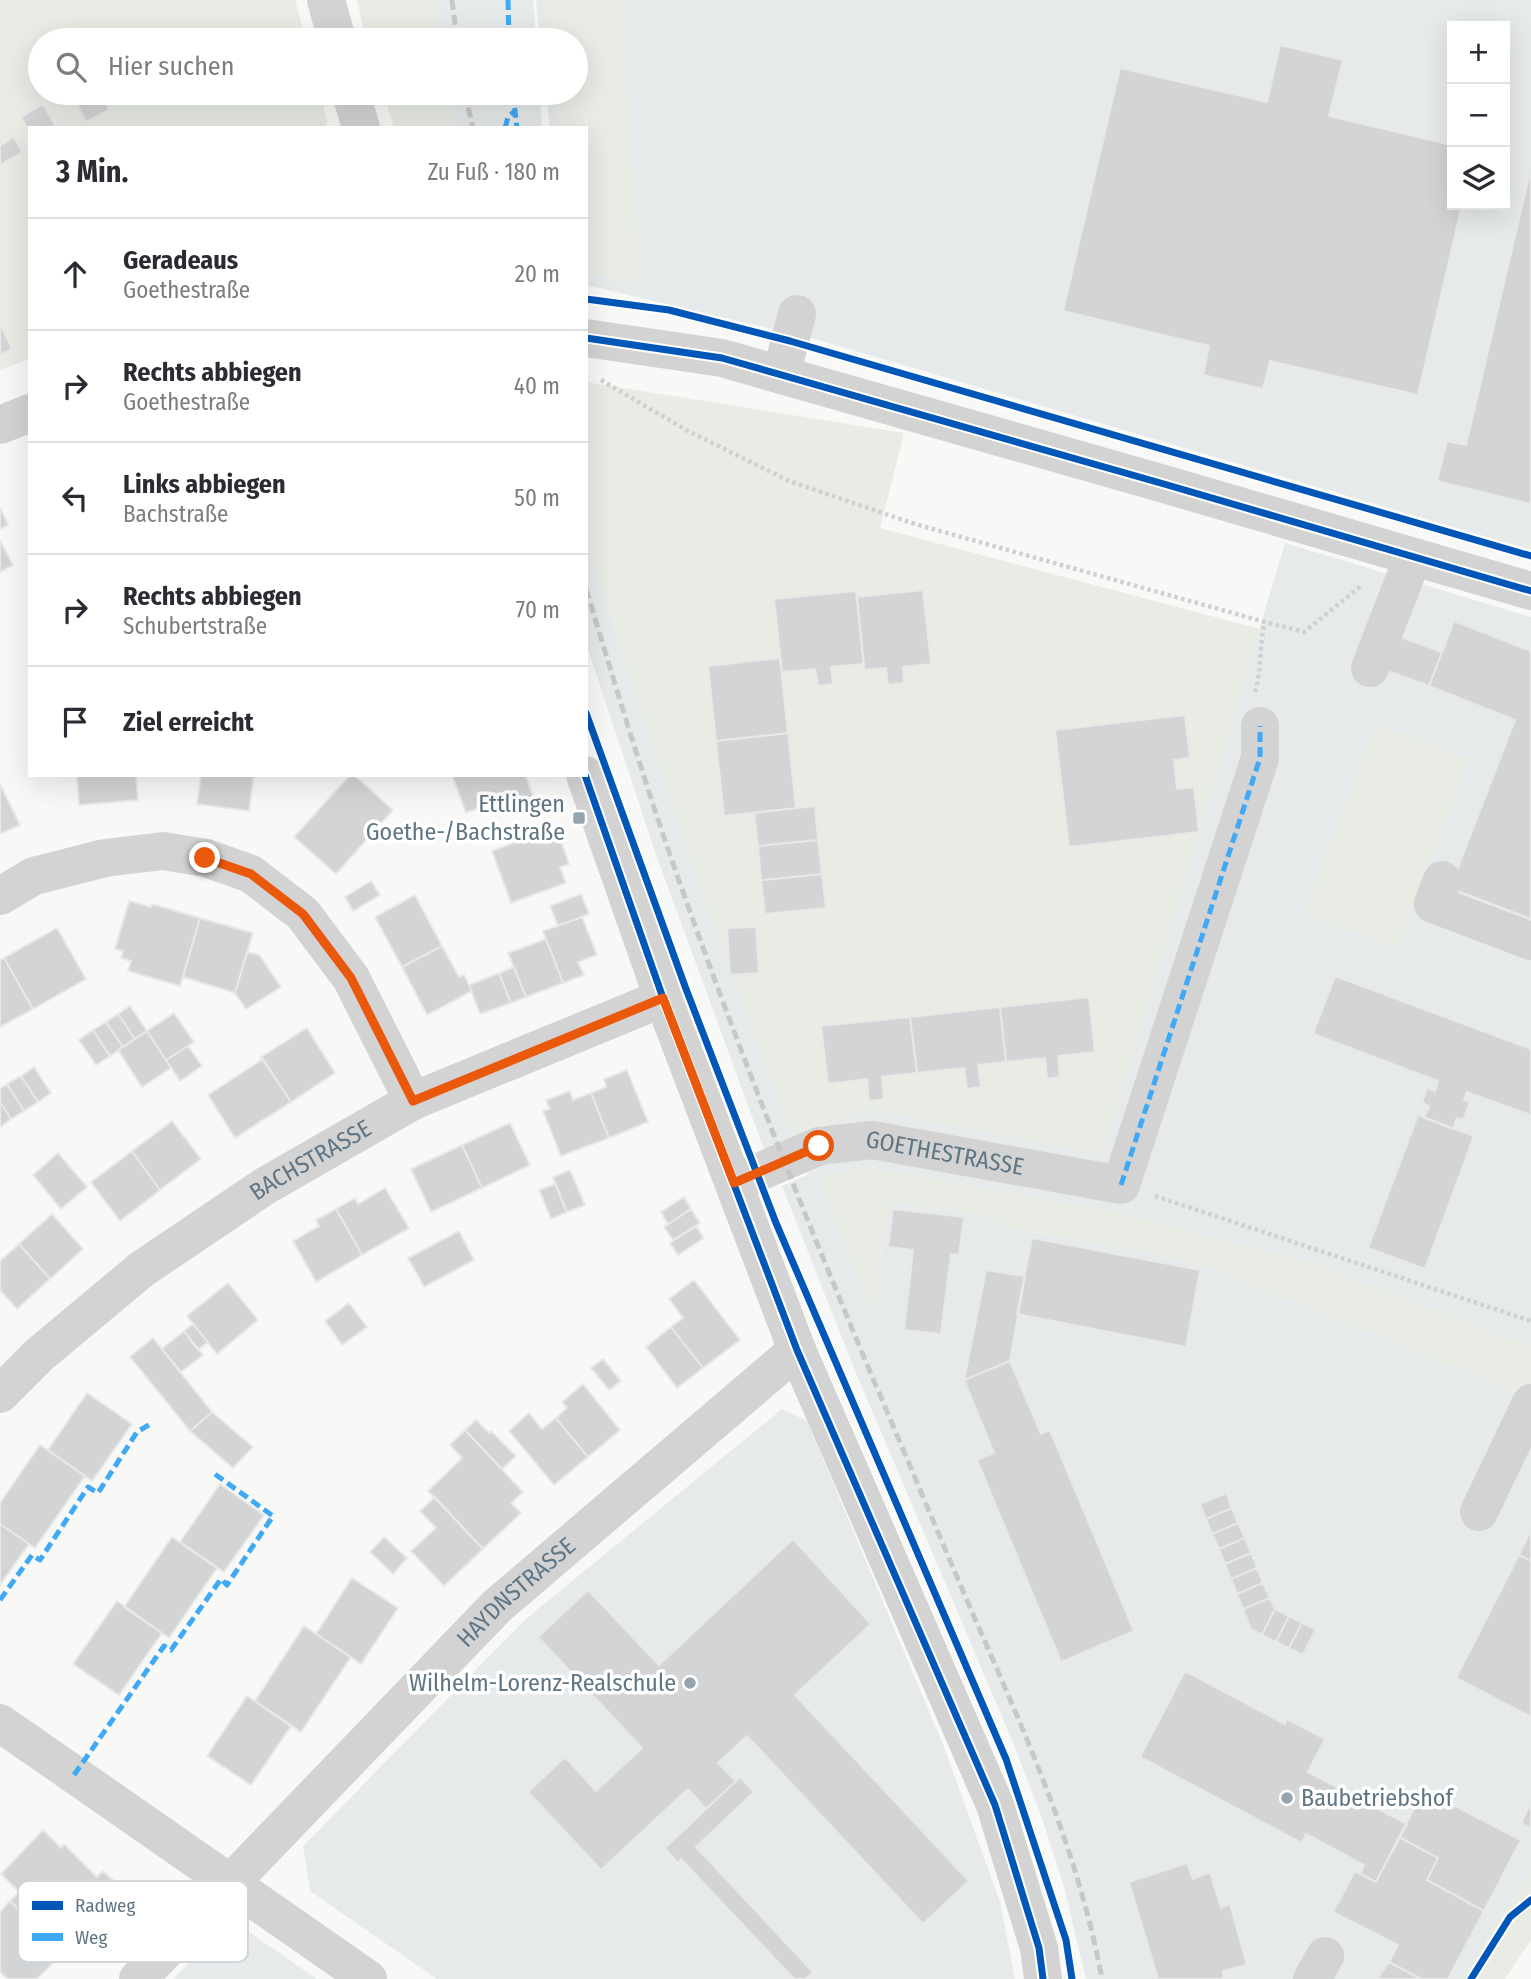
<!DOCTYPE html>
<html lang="de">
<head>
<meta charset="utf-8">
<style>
	:root { --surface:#fff; --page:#f2f2f3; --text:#2b2b33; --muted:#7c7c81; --line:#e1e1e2 }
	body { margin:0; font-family:"Fira Sans Condensed",sans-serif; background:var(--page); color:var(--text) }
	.controls { position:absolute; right:21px; top:21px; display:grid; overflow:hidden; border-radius:0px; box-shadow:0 7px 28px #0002 }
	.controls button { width:63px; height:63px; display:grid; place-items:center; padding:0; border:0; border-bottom:2px solid var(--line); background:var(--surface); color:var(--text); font:35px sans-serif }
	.stop { position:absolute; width:21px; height:21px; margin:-16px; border:5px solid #ea580c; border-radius:50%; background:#fff }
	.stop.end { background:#ea580c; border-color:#fff; box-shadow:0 2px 7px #0008 }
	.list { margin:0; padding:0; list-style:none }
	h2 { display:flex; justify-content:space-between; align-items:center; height:91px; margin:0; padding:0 28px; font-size:30px }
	h2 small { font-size:23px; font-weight:400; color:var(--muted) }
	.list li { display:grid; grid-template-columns:46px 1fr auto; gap:21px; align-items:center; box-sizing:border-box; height:112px; padding:0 28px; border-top:2px solid var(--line) }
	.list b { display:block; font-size:26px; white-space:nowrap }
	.list p { margin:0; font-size:23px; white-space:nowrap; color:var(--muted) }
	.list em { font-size:23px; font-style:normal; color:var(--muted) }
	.icon { flex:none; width:38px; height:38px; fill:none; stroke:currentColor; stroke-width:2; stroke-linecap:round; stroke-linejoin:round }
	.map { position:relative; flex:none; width:1531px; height:1979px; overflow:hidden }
	.search { position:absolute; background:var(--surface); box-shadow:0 7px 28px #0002; left:28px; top:28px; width:560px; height:77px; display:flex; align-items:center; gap:18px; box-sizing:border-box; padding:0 24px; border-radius:38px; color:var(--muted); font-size:26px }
	.panel { position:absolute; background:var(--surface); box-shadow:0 7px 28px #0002; left:28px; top:126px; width:560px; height:651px; border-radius:0px }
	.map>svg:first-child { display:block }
	.built { fill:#e7eaea; fill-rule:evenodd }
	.green { fill:#e8ece5 }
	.building { fill:#d3d4d5; stroke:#e8e8e7; stroke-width:2 }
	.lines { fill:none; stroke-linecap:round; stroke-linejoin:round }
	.path { stroke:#ced0d1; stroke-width:4.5; stroke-dasharray:3.5 3.5; stroke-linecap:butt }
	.minor { stroke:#d3d3d4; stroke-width:38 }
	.rail { stroke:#c7c8ca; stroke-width:5; stroke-dasharray:10 5; stroke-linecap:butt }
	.quiet { stroke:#3fa9f5; stroke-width:5; stroke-dasharray:10 5; stroke-linecap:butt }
	.cycleway-casing { stroke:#fff; stroke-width:11 }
	.cycleway { stroke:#0057b8; stroke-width:7 }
	.route { stroke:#ea580c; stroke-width:9 }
	.poi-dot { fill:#96a4ad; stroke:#fff; stroke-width:2.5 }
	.labels { text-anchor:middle; stroke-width:7; stroke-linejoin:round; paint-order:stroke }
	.poi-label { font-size:24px; fill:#617685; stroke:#fff; text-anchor:end }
	.street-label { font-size:24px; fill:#617685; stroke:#fff }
	.key { fill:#fff; stroke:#d0d6da; stroke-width:2 }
	.key-label { font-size:19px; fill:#617685 }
</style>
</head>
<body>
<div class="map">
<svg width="1531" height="1979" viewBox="0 0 1531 1979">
	<rect width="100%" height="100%" fill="#f8f8f7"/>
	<path class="built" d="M436,0H533L536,40H441Z
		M536,0H1531V550L815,339L586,285V128H550L546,93H576V40H540ZM1452,26H1505V205H1452Z
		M451,93H540L542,128H458Z
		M586,537L621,650L713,925L793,1137L868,1109L1102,1155L1285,543L1531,617V1347L1319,1265L1112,1211L863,1166L877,1325L882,1246L889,1202L987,1215L1011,1228L1144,1252L1203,1266L1531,1398V1872L1461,1979H1086L1064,1887L1042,1818L1012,1740L856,1373L782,1186L808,1175L792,1138L764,1149L655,852L586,643Z
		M782,1409L807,1421L944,1747L1000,1902L1015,1979H437L310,1891L303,1846L527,1618Z
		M225,1926L252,1934L317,1979H173Z"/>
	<path class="green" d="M0,0H295L306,40H40V93H320L327,120L326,128H30V359L0,370Z
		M357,0H436L441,40H366Z
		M543,0H620L641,283L586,274V128H559L554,93H576V40H548Z
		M383,93H451L458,128H394Z
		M586,382L904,433L880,528L1260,629L1102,1155L868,1109L792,1137L713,925L621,650L586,537Z
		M1376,723L1469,759L1398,948L1305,915L1319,871Z
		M863,1166L1112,1211L1319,1265L1531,1347V1398L1203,1266L1144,1252L1011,1228L987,1215L889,1202L882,1246L877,1327L819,1179Z
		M1531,1872V1940L1505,1979H1461Z"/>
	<path class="building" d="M1280,45L1343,60L1329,116L1452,145V205H1462L1418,395L1270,361L1263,389L1203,375L1209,346L1063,311L1120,68L1267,102Z
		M85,93H101L109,110L86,122L74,98Z
		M43,104L55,125L50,128H30V133L21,117Z
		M14,137L22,152L0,165V146Z
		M1531,168V504L1437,481L1447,441L1466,445Z
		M1,326L12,349L0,355V327Z
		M0,507L8,525L0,529Z
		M0,540L13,565L0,572Z
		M923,590L931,664L903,667L904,683L888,685L886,668L864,670L857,597Z
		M856,591L864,664L831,667L833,684L818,686L815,669L782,672L774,599Z
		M1454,621L1531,651V919L1450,888L1515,720L1429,686Z
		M1398,636L1442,652L1429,686L1385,670Z
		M780,658L788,733L716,741L708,666Z
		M1185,715L1190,758L1174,760L1177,789L1194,787L1199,832L1069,847L1055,730Z
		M788,733L796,808L724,816L716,741Z
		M77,775H136L138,800L79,805Z
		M201,775H254L249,811L197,804Z
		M350,775H354L393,810L336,874L294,837Z
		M458,775H525L534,798L504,809L500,800L466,813L453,777Z
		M0,784L20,825L0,834Z
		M815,806L818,840L758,846L754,813Z
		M556,827L569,864L560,867L566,883L511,903L492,851Z
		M818,840L822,874L761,880L758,846Z
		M822,874L826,908L765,914L761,880Z
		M371,881L380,895L353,911L345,897Z
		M581,894L589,914L558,926L550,906Z
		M415,895L442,946L402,967L375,917Z
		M129,901L151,907L152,904L200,918L180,986L128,971L131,961L121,958L123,951L115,949Z
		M582,917L597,955L578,962L584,975L563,983L543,931Z
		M200,918L253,933L235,993L183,977Z
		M756,927L759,973L730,975L727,928Z
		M57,928L86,979L33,1009L4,958Z
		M546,939L563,983L526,997L508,953Z
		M442,946L459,977L464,975L472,991L427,1015L402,967Z
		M247,952L259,955L281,987L246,1009L235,993Z
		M4,958L33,1009L0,1027V960Z
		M514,967L526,997L511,1003L499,973Z
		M499,973L511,1003L480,1014L469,985Z
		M1335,976L1531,1049V1115L1467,1092L1464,1100L1470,1102L1463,1120L1457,1118L1453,1129L1424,1118L1429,1106L1422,1103L1427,1088L1435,1091L1438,1081L1313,1034Z
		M1089,997L1095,1052L1058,1056L1060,1077L1047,1079L1045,1058L1006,1062L1000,1007Z
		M130,1006L147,1031L135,1039L118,1014Z
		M1000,1007L1006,1062L978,1065L981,1087L967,1089L964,1068L917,1073L910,1017Z
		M174,1013L194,1042L166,1060L147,1031Z
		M118,1014L135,1039L123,1047L106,1022Z
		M910,1017L917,1073L882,1077L884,1099L869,1101L867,1079L828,1084L821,1026Z
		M106,1022L123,1047L110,1056L93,1030Z
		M307,1028L335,1073L291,1102L261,1057Z
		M93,1030L110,1056L96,1065L79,1040Z
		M147,1031L171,1068L142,1087L118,1050Z
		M188,1046L202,1066L180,1081L166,1060Z
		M263,1059L291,1102L235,1138L208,1095Z
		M34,1067L51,1093L38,1102L21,1076Z
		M627,1070L648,1122L609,1138L591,1093L606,1087L604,1079Z
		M21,1076L38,1102L24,1111L7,1084Z
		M7,1084L24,1111L11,1119L0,1102V1089Z
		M570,1091L573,1100L591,1093L609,1138L561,1156L543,1111L550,1109L546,1100Z
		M0,1102L11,1119L0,1127Z
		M1418,1115L1474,1136L1425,1269L1368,1248Z
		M172,1121L201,1159L160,1190L132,1151Z
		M510,1123L530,1165L482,1188L462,1145Z
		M462,1145L482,1188L431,1212L411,1169Z
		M132,1151L160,1190L120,1221L91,1182Z
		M58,1153L87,1187L61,1209L33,1175Z
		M570,1170L585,1205L567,1212L553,1177Z
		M555,1184L567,1212L551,1219L539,1190Z
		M385,1188L409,1228L362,1255L336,1209L355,1198L358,1204Z
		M684,1197L691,1209L668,1224L661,1212Z
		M336,1209L362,1255L316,1282L293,1241L319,1226L316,1220Z
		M691,1209L700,1223L673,1240L664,1227Z
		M893,1209L964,1217L959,1255L951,1254L941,1334L904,1330L913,1250L888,1247Z
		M52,1214L83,1249L50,1279L19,1244Z
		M696,1226L704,1238L678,1255L670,1243Z
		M459,1231L474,1260L424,1287L408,1258Z
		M1032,1238L1200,1270L1186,1347L1017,1314Z
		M19,1244L50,1279L17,1309L0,1290V1261Z
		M986,1270L1025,1276L1010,1361L964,1380Z
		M694,1280L740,1340L703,1368L671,1327L683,1318L669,1299Z
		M228,1283L258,1320L217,1354L187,1316Z
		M349,1303L367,1327L342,1345L325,1321Z
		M193,1324L208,1342L198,1350L184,1331Z
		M671,1327L703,1368L677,1388L646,1347Z
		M184,1331L203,1355L181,1372L162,1349Z
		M153,1338L212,1412L190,1431L130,1357Z
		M603,1359L621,1381L609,1390L591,1368Z
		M1010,1361L1041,1434L1050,1430L1134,1631L1061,1662L977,1460L994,1453L964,1380Z
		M583,1384L620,1430L588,1457L556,1418L567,1408L562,1402Z
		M87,1393L132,1424L92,1481L48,1450Z
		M212,1412L253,1447L233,1468L190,1431Z
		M529,1413L542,1429L556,1418L588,1457L554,1485L509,1431Z
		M476,1420L489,1433L491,1431L516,1456L502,1469L465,1430Z
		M465,1430L523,1492L511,1503L521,1513L483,1549L428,1491L462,1458L450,1445Z
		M40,1445L85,1476L35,1548L0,1524V1503Z
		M220,1484L264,1515L224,1572L180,1542Z
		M1226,1493L1232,1508L1206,1519L1200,1504Z
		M435,1497L483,1549L444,1586L411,1551L436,1528L420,1511Z
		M1232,1508L1238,1523L1212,1534L1206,1519Z
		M1238,1523L1245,1538L1219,1549L1212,1534Z
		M0,1524L29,1544L0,1585Z
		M1531,1530V1561L1519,1555Z
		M172,1537L217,1568L169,1638L124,1607Z
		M384,1537L407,1558L393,1574L370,1552Z
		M1245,1538L1251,1553L1225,1564L1219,1549Z
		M793,1539L871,1624L795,1695L969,1881L923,1924L747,1736L718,1763L736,1781L706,1809L688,1789L601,1870L528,1792L565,1757L596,1791L642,1748L538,1637L588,1590L659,1665Z
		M1251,1553L1257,1568L1231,1579L1225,1564Z
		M1519,1555L1531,1561V1717L1456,1678Z
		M1257,1568L1263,1583L1237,1594L1231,1579Z
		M352,1578L398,1608L361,1664L316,1634Z
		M1263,1583L1270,1598L1243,1609L1237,1594Z
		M1270,1598L1275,1609L1262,1635L1251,1629L1243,1609Z
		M117,1601L162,1633L119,1695L73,1664Z
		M1275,1609L1289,1616L1276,1642L1262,1635Z
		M1289,1616L1302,1623L1289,1648L1276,1642Z
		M1302,1623L1316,1629L1303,1655L1289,1648Z
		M304,1626L351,1657L301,1732L255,1701Z
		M1185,1671L1285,1724L1287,1719L1325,1739L1308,1772L1407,1824L1376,1882L1360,1874L1364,1865L1306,1834L1302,1843L1140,1757Z
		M247,1696L291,1726L251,1785L207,1756Z
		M740,1777L754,1792L696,1847L813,1972L806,1979H794L681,1859L678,1863L665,1848Z
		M1424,1790L1521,1840L1484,1911L1427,1880L1438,1858L1399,1837Z
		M1531,1803V1828L1521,1823Z
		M43,1830L61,1848L64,1844L97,1877L103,1871L124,1890L63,1953L10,1901L19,1892L1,1874Z
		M1399,1837L1438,1858L1427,1880L1484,1911L1448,1979H1421L1389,1962L1398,1945L1333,1912L1355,1871L1376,1882Z
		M1187,1863L1193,1879L1210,1872L1221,1908L1230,1904L1247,1965L1223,1971V1979H1158L1129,1882Z
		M10,1901L63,1953L37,1979H8L0,1972V1912Z
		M1389,1962L1421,1979H1377Z"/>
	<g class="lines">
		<path class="path" d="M601,380L686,430L789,481L915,524L1265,622L1304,632L1361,586
			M1255,692C1262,669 1259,645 1265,622
			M1155,1196L1531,1321"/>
		<g class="minor">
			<path d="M326,0L337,40"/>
			<path d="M351,93L361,128"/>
			<path d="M586,338L722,358L1164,484L1531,591"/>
			<path d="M781,375L797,314"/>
			<path d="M0,425L30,413"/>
			<path d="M1370,668L1413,557"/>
			<path d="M585,775L663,998L797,1350L995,1805L1039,1948L1043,1979"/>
			<path d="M1442,880L1433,904L1531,941"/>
			<path d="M0,896L34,876L105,858L163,851L206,858L251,874L303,914L351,978L413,1101"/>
			<path id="s1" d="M734,1183L819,1146L872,1140L1121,1185L1260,758V726"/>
			<path id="s2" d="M0,1394L39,1355L142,1269L265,1186L413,1101L663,998"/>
			<path d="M1479,1512L1531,1403"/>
			<path d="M0,1723L368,1979"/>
			<path id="s3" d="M138,1979L497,1606L797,1350"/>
			<path d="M1312,1979L1325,1956"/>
		</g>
		<path class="rail" d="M452,0L457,40
			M465,93L473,128
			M586,589C613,677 639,765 669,852C730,1028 799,1202 871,1374C907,1458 942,1543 979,1628C1029,1742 1079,1855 1102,1979"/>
		<path class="quiet" d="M508,0L509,40
			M513,93L517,128
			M505,128L508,117L515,111
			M1121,1185L1260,758V726
			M0,1600L32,1555L40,1560L88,1487L98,1493L137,1432L152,1423
			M74,1775L164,1646L171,1650L221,1579L227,1585L273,1516L212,1472"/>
		<g class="cycleway-casing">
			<path id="cycleway" d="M586,299L669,310L790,341L1531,556
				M586,338L722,358L1164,484L1531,591
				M586,713L686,989L776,1223L1006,1759L1066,1940L1072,1979
				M585,775L663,998L797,1350L995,1805L1039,1948L1043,1979
				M1471,1979L1510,1917L1531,1900"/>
		</g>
		<use href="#cycleway" class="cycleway"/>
	</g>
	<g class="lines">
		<path class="route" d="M205,858L251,874L303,914L351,978L413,1101L663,998L734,1183L819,1146"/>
	</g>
	<g class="poi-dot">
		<rect x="572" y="811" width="14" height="14" rx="3.5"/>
		<circle cx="690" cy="1683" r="7"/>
		<circle cx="1287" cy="1798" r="7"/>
	</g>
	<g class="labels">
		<g class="poi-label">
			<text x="565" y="812">Ettlingen<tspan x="565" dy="28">Goethe-/Bachstraße</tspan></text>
			<text x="676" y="1691">Wilhelm-Lorenz-Realschule</text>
			<text x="1301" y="1806" text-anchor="start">Baubetriebshof</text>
		</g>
		<g class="street-label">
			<text dy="8" stroke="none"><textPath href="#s1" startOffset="220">GOETHESTRASSE</textPath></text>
			<text dy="8" stroke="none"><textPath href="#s2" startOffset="390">BACHSTRASSE</textPath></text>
			<text dy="8" stroke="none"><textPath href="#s3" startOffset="541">HAYDNSTRASSE</textPath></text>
		</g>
	</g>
	<rect x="18" y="1881" width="230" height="81" rx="10" class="key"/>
	<rect x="32" y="1901" width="31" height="9" fill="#0057b8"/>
	<rect x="32" y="1933" width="31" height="8" fill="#3fa9f5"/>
	<g class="key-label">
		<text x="75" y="1912">Radweg</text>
		<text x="75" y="1944">Weg</text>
	</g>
</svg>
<div class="controls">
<button>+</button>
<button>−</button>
<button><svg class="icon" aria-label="layers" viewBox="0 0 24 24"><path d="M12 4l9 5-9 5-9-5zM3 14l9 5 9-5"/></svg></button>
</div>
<div class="stop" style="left:819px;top:1146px"></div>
<div class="stop end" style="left:205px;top:858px"></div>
<div class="search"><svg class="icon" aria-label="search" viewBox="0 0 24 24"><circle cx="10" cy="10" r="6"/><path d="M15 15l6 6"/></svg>Hier suchen</div>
<section class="panel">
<h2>3 Min.<small>Zu Fuß · 180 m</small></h2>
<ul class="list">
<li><svg class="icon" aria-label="ahead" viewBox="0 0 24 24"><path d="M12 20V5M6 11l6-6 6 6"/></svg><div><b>Geradeaus</b><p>Goethestraße</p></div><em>20 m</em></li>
<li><svg class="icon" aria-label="right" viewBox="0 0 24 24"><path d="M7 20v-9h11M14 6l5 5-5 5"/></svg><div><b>Rechts abbiegen</b><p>Goethestraße</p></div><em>40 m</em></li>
<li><svg class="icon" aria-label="left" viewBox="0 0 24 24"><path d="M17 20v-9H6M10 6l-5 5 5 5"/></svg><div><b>Links abbiegen</b><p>Bachstraße</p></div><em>50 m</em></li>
<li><svg class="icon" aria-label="right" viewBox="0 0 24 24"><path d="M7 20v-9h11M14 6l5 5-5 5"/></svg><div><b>Rechts abbiegen</b><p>Schubertstraße</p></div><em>70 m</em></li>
<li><svg class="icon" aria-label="arrive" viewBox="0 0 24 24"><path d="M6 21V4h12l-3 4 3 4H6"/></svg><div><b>Ziel erreicht</b></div></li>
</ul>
</section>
</div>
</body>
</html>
